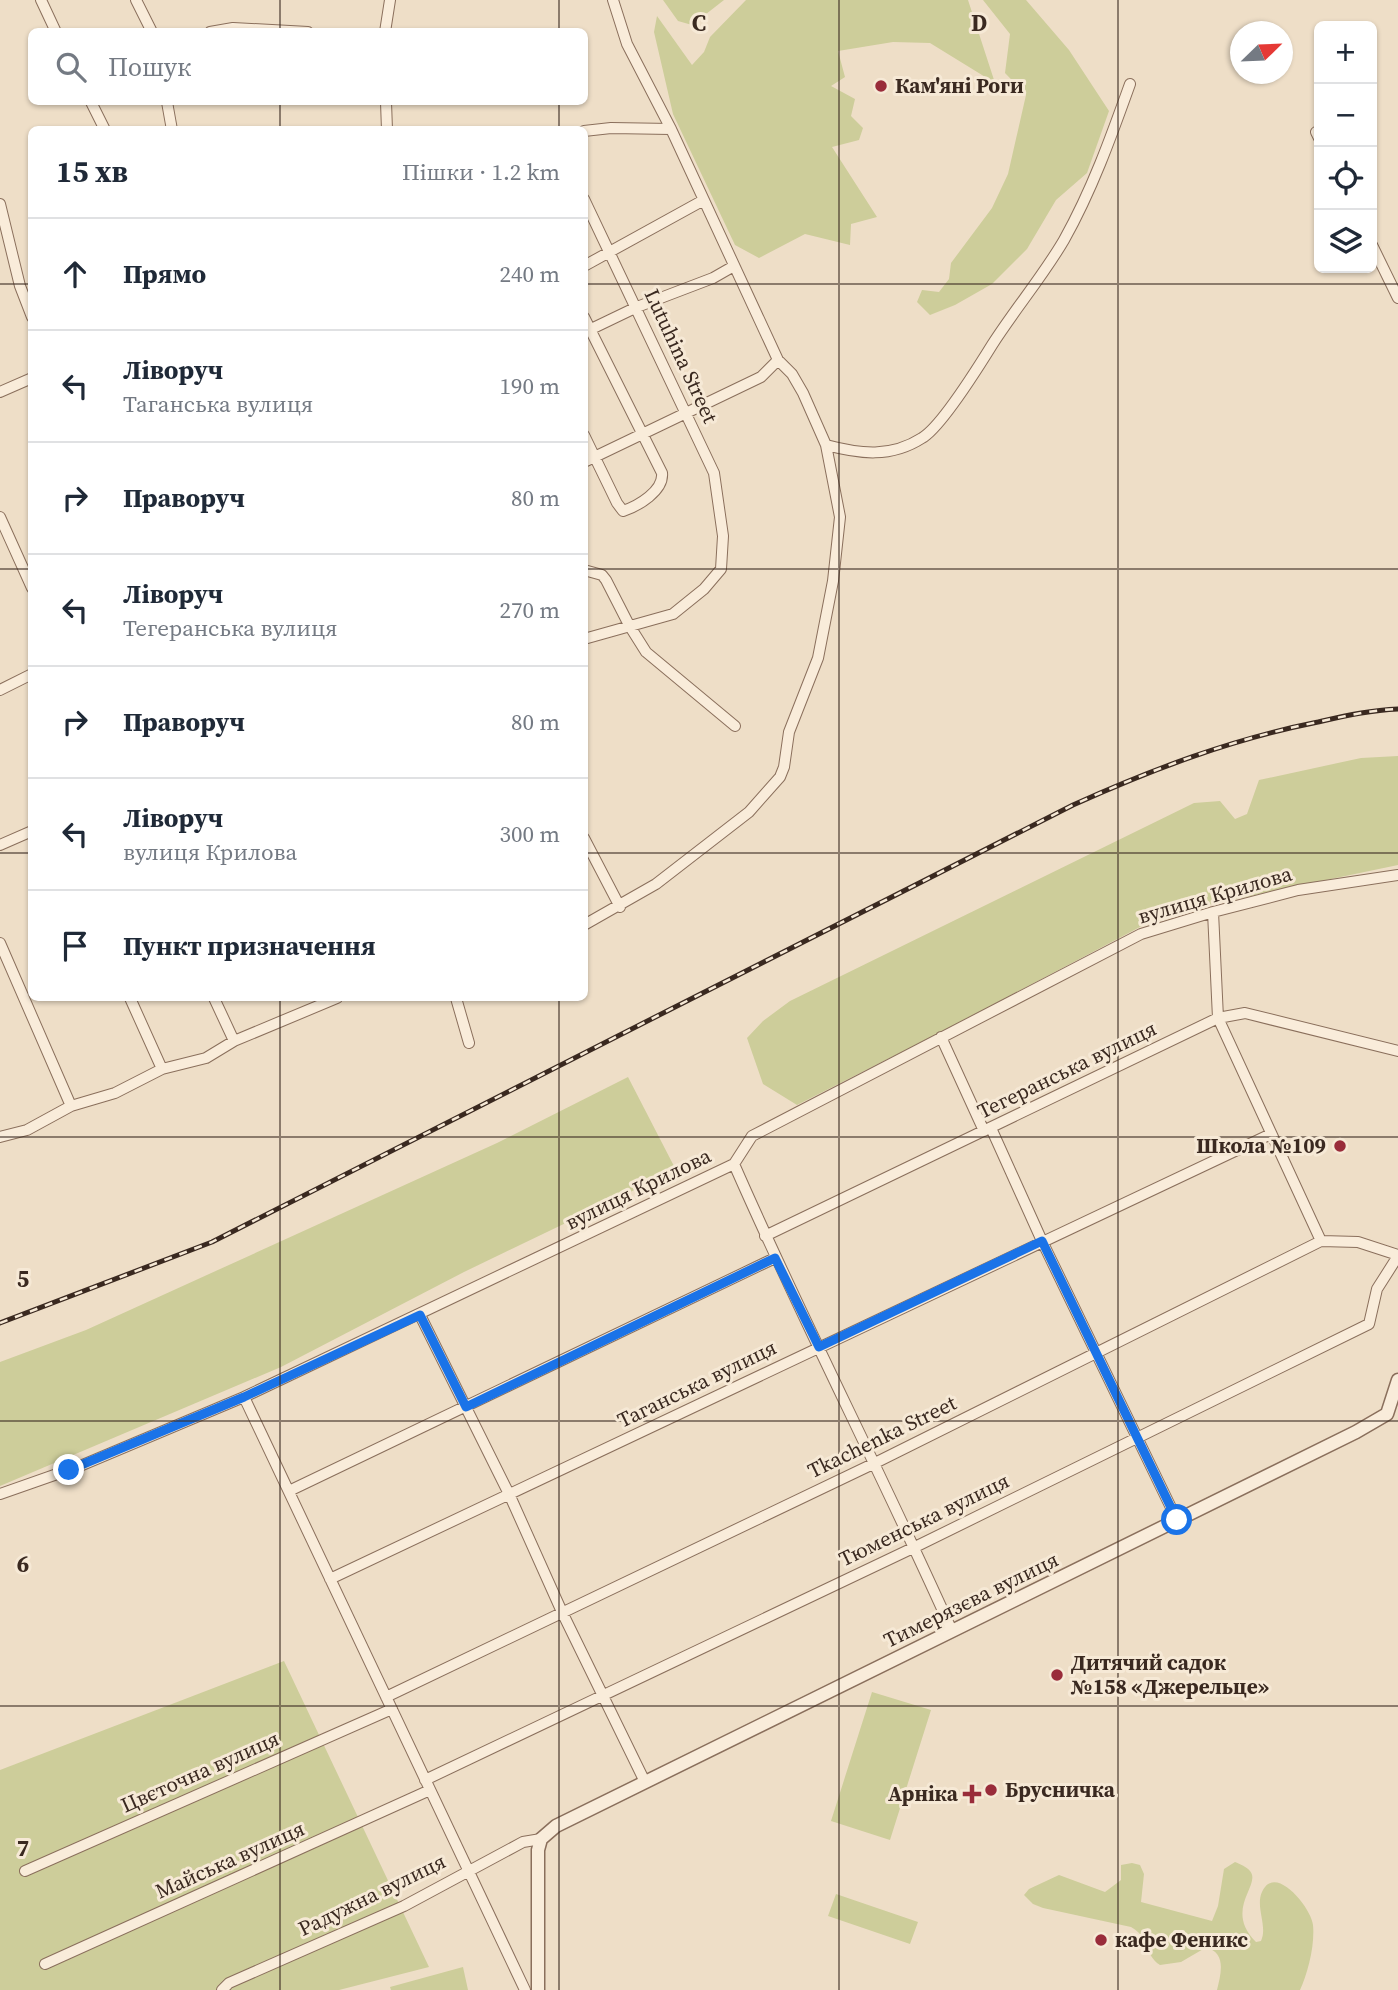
<!DOCTYPE html>
<html lang="uk">
<head>
<meta charset="utf-8">
<style>
	:root { --surface:#fff; --page:#f2f2f3; --text:#1f2937; --muted:#747a83; --line:#e0e1e3 }
	body { margin:0; font-family:"Source Serif 4",serif; background:var(--page); color:var(--text) }
	.controls { position:absolute; right:21px; top:21px; display:grid; overflow:hidden; border-radius:10px; box-shadow:0 2px 5px #0004 }
	.controls button { width:63px; height:63px; display:grid; place-items:center; padding:0; border:0; border-bottom:2px solid var(--line); background:var(--surface); color:var(--text); font:35px sans-serif }
	.compass { position:absolute; left:1230px; top:21px; width:63px; height:63px; border-radius:50%; background:var(--surface); box-shadow:0 2px 5px #0004; rotate:67deg }
	.stop { position:absolute; width:21px; height:21px; margin:-16px; border:5px solid #1a73e8; border-radius:50%; background:#fff }
	.stop.end { background:#1a73e8; border-color:#fff; box-shadow:0 2px 7px #0008 }
	.list { margin:0; padding:0; list-style:none }
	h2 { display:flex; justify-content:space-between; align-items:center; height:91px; margin:0; padding:0 28px; font-size:30px }
	h2 small { font-size:23px; font-weight:400; color:var(--muted) }
	.list li { display:grid; grid-template-columns:46px 1fr auto; gap:21px; align-items:center; box-sizing:border-box; height:112px; padding:0 28px; border-top:2px solid var(--line) }
	.list b { display:block; font-size:26px; white-space:nowrap }
	.list p { margin:0; font-size:23px; white-space:nowrap; color:var(--muted) }
	.list em { font-size:23px; font-style:normal; color:var(--muted) }
	.icon { flex:none; width:38px; height:38px; fill:none; stroke:currentColor; stroke-width:2; stroke-linecap:round; stroke-linejoin:round }
	.map { position:relative; flex:none; width:1398px; height:1990px; overflow:hidden }
	.search { position:absolute; background:var(--surface); box-shadow:0 2px 5px #0004; left:28px; top:28px; width:560px; height:77px; display:flex; align-items:center; gap:18px; box-sizing:border-box; padding:0 24px; border-radius:10px; color:var(--muted); font-size:26px }
	.panel { position:absolute; background:var(--surface); box-shadow:0 2px 5px #0004; left:28px; top:126px; width:560px; height:875px; border-radius:10px }
	.map>svg:first-child { display:block }
	.green { fill:#cdcd9a }
	.lines { fill:none; stroke-linecap:round; stroke-linejoin:round }
	.minor-casing { stroke:#8a6f5c; stroke-width:12 }
	.tertiary-casing { stroke:#8a6f5c; stroke-width:15 }
	.minor { stroke:#f9ecda; stroke-width:10 }
	.tertiary { stroke:#f9ecda; stroke-width:12 }
	.rail-casing { stroke:#3a2920; stroke-width:5 }
	.rail { stroke:#f6e9d6; stroke-width:2.5; stroke-dasharray:8; stroke-linecap:butt }
	.route { stroke:#1a73e8; stroke-width:9 }
	.grid { fill:none; stroke:#3a2920; stroke-width:2; stroke-opacity:0.55 }
	.poi-dot { fill:#992c3a; stroke:#f6e9d6; stroke-width:2.5 }
	.labels { text-anchor:middle; stroke-width:6; stroke-linejoin:round; paint-order:stroke }
	.poi-label { font-size:21px; font-weight:bold; fill:#3a2920; stroke:#f6e9d6; text-anchor:start }
	.street-label { font-size:21px; fill:#3a2920; stroke:#f6e9d6 }
	.grid-label { font-size:23px; text-anchor:middle; font-weight:bold; fill:#3a2920; stroke:#f6e9d6; stroke-width:6; stroke-linejoin:round; paint-order:stroke }
</style>
</head>
<body>
<div class="map">
<svg width="1398" height="1990" viewBox="0 0 1398 1990">
	<rect width="100%" height="100%" fill="#eedec7"/>
	<path class="green" d="M663,0H724L692,25L678,21Z
		M746,0H968L995,83L930,43L893,42L838,51L845,77L831,86L855,99L851,116L863,128L859,140L832,147L877,217L851,224L850,245L805,234L759,258L735,245L673,114L654,32L657,16L692,65L704,52L710,37Z
		M983,0H1026L1069,50L1109,111L1087,173L1056,200L1027,249L992,284L955,305L930,315L917,302L922,290L939,292L949,279L951,263L992,208L1008,174L1026,95L1005,73L1010,34Z
		M1398,756V865L1212,904L1140,927L941,1032L797,1105L763,1084L747,1038L763,1021L790,1001L1194,803L1220,801L1235,819L1247,814L1259,780L1361,758Z
		M628,1077L676,1170L464,1272L281,1367L0,1486V1362L86,1330L497,1143Z
		M284,1661L429,1967L339,1990H0V1770Z
		M872,1692L931,1710L890,1840L831,1821Z
		M1235,1862C1240,1864 1247,1867 1250,1871C1262,1885 1223,1909 1256,1942L1261,1941C1268,1926 1255,1907 1262,1892C1275,1862 1312,1909 1313,1925C1315,1945 1308,1973 1300,1990H1217C1221,1974 1227,1951 1205,1948L1181,1962L1160,1965C1143,1954 1154,1941 1131,1927L1043,1908L1033,1904L1024,1895L1029,1889L1059,1875L1105,1892L1121,1880V1865L1132,1863L1140,1865L1144,1874L1141,1902L1212,1921L1218,1906L1224,1869Z
		M836,1894L918,1922L910,1944L828,1916Z
		M463,1967L468,1990H391L390,1987Z"/>
	<g class="lines">
		<g class="minor-casing">
			<path id="minor" d="M41,0L56,32
				M136,0L152,32
				M210,32L233,28L308,32
				M385,32L390,0
				M91,102L105,130
				M167,102L172,130
				M386,102L387,130
				M584,131L611,128L671,129
				M1316,132L1319,138
				M584,199L714,473L723,536L721,569L704,589L673,614L584,639
				M0,204L20,286L32,317
				M1372,245L1398,298
				M584,266L702,201
				M584,317L662,473C664,491 638,506 623,511L617,503L584,435
				M585,332L637,307L713,278L734,266
				M0,392L32,378
				M826,445C860,454 891,458 922,438C941,427 979,366 992,345C1015,309 1043,276 1064,240C1092,190 1111,137 1130,84
				M584,462L761,377L778,360
				M0,517L32,588
				M584,570L602,575L606,580L629,625L646,652L735,726
				M0,690L32,674
				M584,838L620,907
				M0,845L32,831
				M1213,912L1218,1018L1321,1241
				M584,925L656,884L749,812L780,777L784,767L789,732L818,658L833,581L840,517L826,445L803,393L792,374L778,360L671,129L627,44L613,0
				M0,943L71,1106
				M130,998L162,1069
				M214,998L234,1041
				M456,998L469,1043
				M941,1037L984,1131
				M991,1128L1042,1241L1177,1520
				M0,1137L27,1130L71,1106L115,1093L162,1069L206,1058L234,1041L337,998
				M734,1164C803,1322 882,1474 952,1631
				M765,1236L1218,1018L1245,1013L1398,1051
				M420,1315L510,1496L562,1612L645,1782
				M244,1397L525,1990
				M289,1491L775,1258
				M0,1494L80,1466L244,1397L734,1164L752,1136L1141,934L1213,912L1298,890L1398,875
				M330,1579L1271,1134
				M386,1697L875,1463L1321,1241L1358,1242L1398,1255
				M425,1780L915,1547L1369,1324L1377,1289L1398,1256
				M25,1871L392,1709
				M45,1964L430,1790
				M222,1990L229,1983L404,1906L523,1842L541,1839"/>
		</g>
		<g class="tertiary-casing">
			<path id="tertiary" d="M538,1990V1850L541,1839L556,1826L1356,1432L1387,1414L1398,1380"/>
		</g>
		<use href="#minor" class="minor"/>
		<use href="#tertiary" class="tertiary"/>
		<g class="rail-casing">
			<path id="rail" d="M0,1323L212,1242L1073,805C1153,769 1232,739 1318,722C1345,716 1371,710 1398,709"/>
		</g>
		<use href="#rail" class="rail"/>
	</g>
	<g class="lines">
		<path class="route" d="M69,1470L244,1397L420,1315L466,1407L775,1258L819,1347L1042,1241L1177,1520"/>
	</g>
	<path class="grid" d="M280,0V32M559,0V32M839,0V1990M1118,0V1990M280,102V130M559,102V130M0,284H32M584,284H1398M0,569H32M584,569H1398M0,853H32M584,853H1398M280,998V1990M559,998V1990M0,1137H1398M0,1421H1398M0,1706H1398"/>
	<g class="poi-dot">
		<circle cx="881" cy="86" r="7"/>
		<circle cx="1340" cy="1146" r="7"/>
		<circle cx="1057" cy="1675" r="7"/>
		<circle cx="991" cy="1790" r="7"/>
		<path d="M968.5 1783.5h7v7h7v7h-7v7h-7v-7h-7v-7h7z"/>
		<circle cx="1101" cy="1940" r="7"/>
	</g>
	<g class="labels">
		<g class="poi-label">
			<text x="895" y="93">Кам'яні Роги</text>
			<text x="1326" y="1153" text-anchor="end">Школа №109</text>
			<text x="1071" y="1670">Дитячий садок<tspan x="1071" dy="24">№158 «Джерельце»</tspan></text>
			<text x="1005" y="1797">Брусничка</text>
			<text x="958" y="1801" text-anchor="end">Арніка</text>
			<text x="1115" y="1947">кафе Феникс</text>
		</g>
		<g class="street-label">
			<text transform="translate(681 356) rotate(65)" y="7">Lutuhina Street</text>
			<text transform="translate(1215 895) rotate(-16)" y="7">вулиця Крилова</text>
			<text transform="translate(1067 1070) rotate(-26)" y="7">Тегеранська вулиця</text>
			<text transform="translate(638 1189) rotate(-26)" y="7">вулиця Крилова</text>
			<text transform="translate(697 1384) rotate(-26)" y="7">Таганська вулиця</text>
			<text transform="translate(882 1437) rotate(-26)" y="7">Tkachenka Street</text>
			<text transform="translate(924 1520) rotate(-26)" y="7">Тюменська вулиця</text>
			<text transform="translate(971 1600) rotate(-26)" y="7">Тимерязєва вулиця</text>
			<text transform="translate(200 1772) rotate(-24)" y="7">Цвєточна вулиця</text>
			<text transform="translate(230 1860) rotate(-24)" y="7">Майська вулиця</text>
			<text transform="translate(372 1895) rotate(-26)" y="7">Радужна вулиця</text>
		</g>
	</g>
	<g class="grid-label">
		<text x="699" y="31">C</text>
		<text x="979" y="31">D</text>
		<text x="23" y="1287">5</text>
		<text x="23" y="1572">6</text>
		<text x="23" y="1856">7</text>
	</g>
</svg>
<div class="controls">
<button>+</button>
<button>−</button>
<button><svg class="icon" aria-label="locate" viewBox="0 0 24 24"><circle cx="12" cy="12" r="6"/><path d="M12 2v4M12 18v4M2 12h4M18 12h4"/></svg></button>
<button><svg class="icon" aria-label="layers" viewBox="0 0 24 24"><path d="M12 4l9 5-9 5-9-5zM3 14l9 5 9-5"/></svg></button>
</div>
<svg class="compass" viewBox="-18 -18 36 36"><path d="M0-13l5 13h-10z" fill="#e53935"/><path d="M0 13l5-13h-10z" fill="#747a83"/></svg>
<div class="stop" style="left:1177px;top:1520px"></div>
<div class="stop end" style="left:69px;top:1470px"></div>
<div class="search"><svg class="icon" aria-label="search" viewBox="0 0 24 24"><circle cx="10" cy="10" r="6"/><path d="M15 15l6 6"/></svg>Пошук</div>
<section class="panel">
<h2>15 хв<small>Пішки · 1.2 km</small></h2>
<ul class="list">
<li><svg class="icon" aria-label="ahead" viewBox="0 0 24 24"><path d="M12 20V5M6 11l6-6 6 6"/></svg><div><b>Прямо</b></div><em>240 m</em></li>
<li><svg class="icon" aria-label="left" viewBox="0 0 24 24"><path d="M17 20v-9H6M10 6l-5 5 5 5"/></svg><div><b>Ліворуч</b><p>Таганська вулиця</p></div><em>190 m</em></li>
<li><svg class="icon" aria-label="right" viewBox="0 0 24 24"><path d="M7 20v-9h11M14 6l5 5-5 5"/></svg><div><b>Праворуч</b></div><em>80 m</em></li>
<li><svg class="icon" aria-label="left" viewBox="0 0 24 24"><path d="M17 20v-9H6M10 6l-5 5 5 5"/></svg><div><b>Ліворуч</b><p>Тегеранська вулиця</p></div><em>270 m</em></li>
<li><svg class="icon" aria-label="right" viewBox="0 0 24 24"><path d="M7 20v-9h11M14 6l5 5-5 5"/></svg><div><b>Праворуч</b></div><em>80 m</em></li>
<li><svg class="icon" aria-label="left" viewBox="0 0 24 24"><path d="M17 20v-9H6M10 6l-5 5 5 5"/></svg><div><b>Ліворуч</b><p>вулиця Крилова</p></div><em>300 m</em></li>
<li><svg class="icon" aria-label="arrive" viewBox="0 0 24 24"><path d="M6 21V4h12l-3 4 3 4H6"/></svg><div><b>Пункт призначення</b></div></li>
</ul>
</section>
</div>
</body>
</html>
